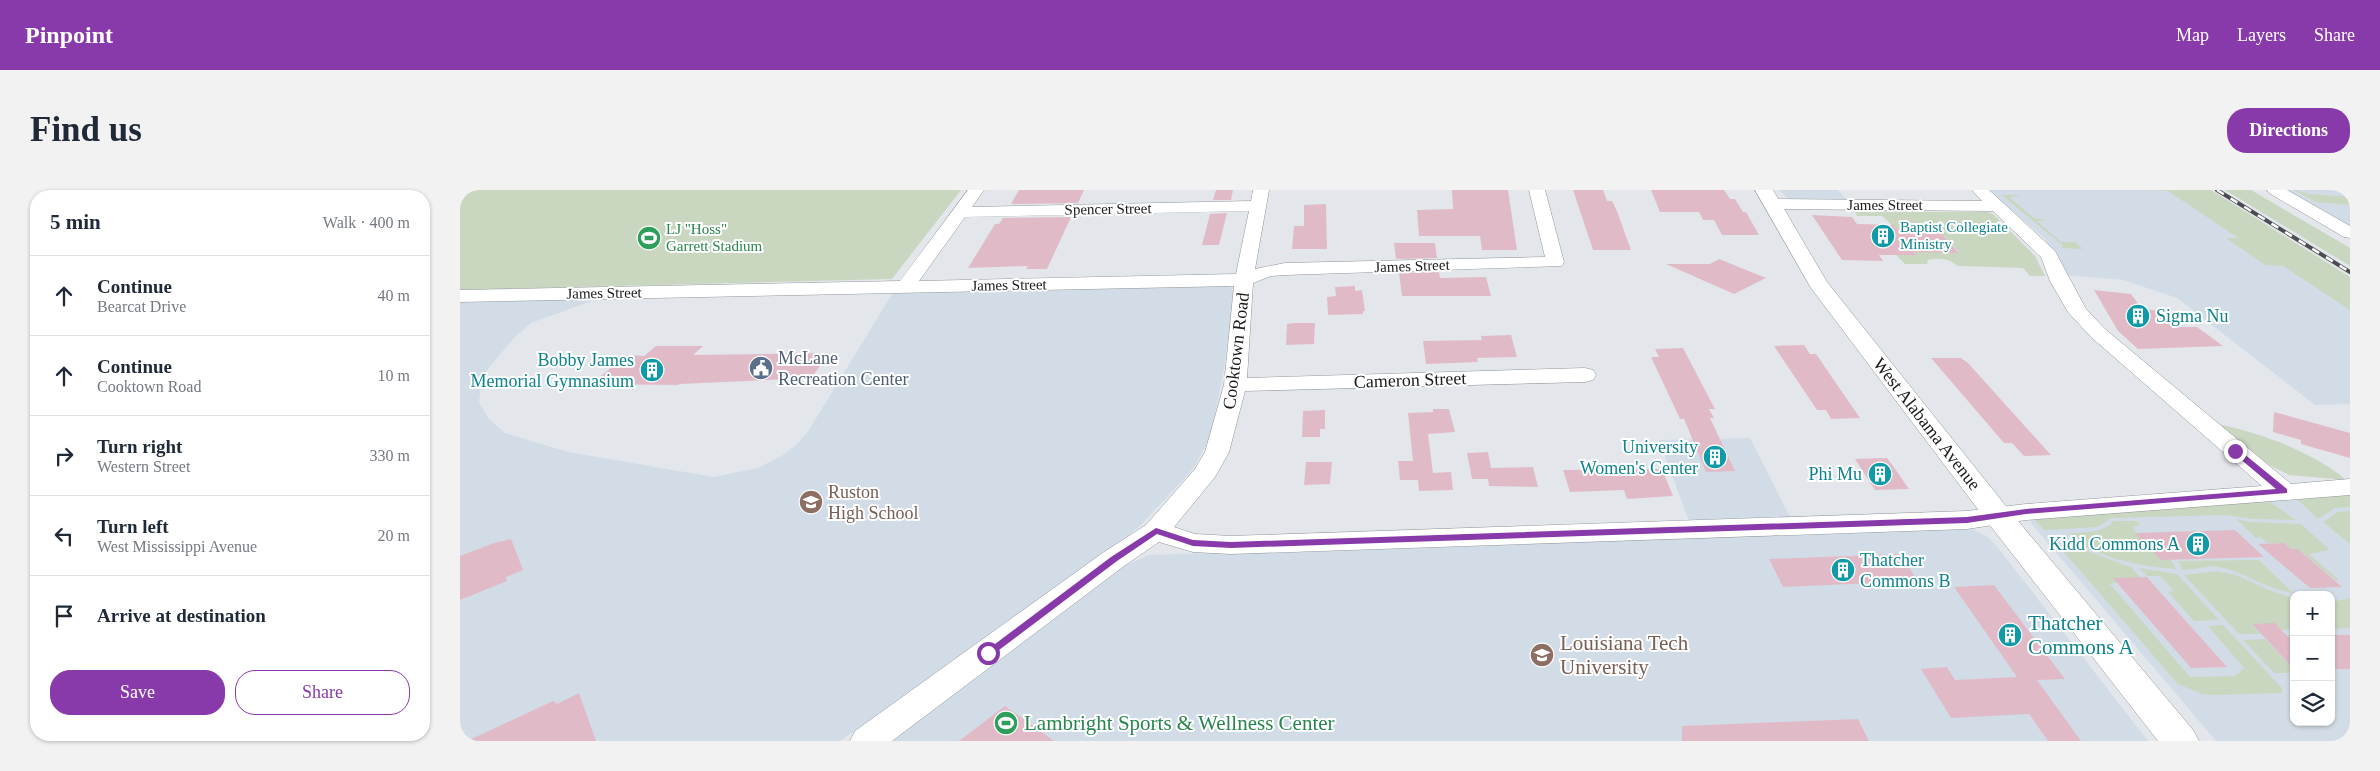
<!DOCTYPE html>
<html lang="en">
<head>
<meta charset="utf-8">
<style>
	:root { --surface:#fff; --page:#f2f2f3; --text:#1f2937; --muted:#747a83; --line:#e0e1e3; --accent:#893aaa }
	body { margin:0; font-family:Georgia,serif; background:var(--page); color:var(--text) }
	.controls { position:absolute; right:15px; bottom:15px; display:grid; overflow:hidden; border-radius:10px; box-shadow:0 1px 4px #0004 }
	.controls button { width:45px; height:45px; display:grid; place-items:center; padding:0; border:0; border-bottom:1px solid var(--line); background:var(--surface); color:var(--text); font:25px sans-serif }
	.stop { position:absolute; width:15px; height:15px; margin:-11px; border:4px solid #893aaa; border-radius:50%; background:#fff }
	.stop.end { background:#893aaa; border-color:#fff; box-shadow:0 1px 5px #0008 }
	.list { margin:0; padding:0; list-style:none }
	h2 { display:flex; justify-content:space-between; align-items:center; height:65px; margin:0; padding:0 20px; font-size:21px }
	h2 small { font-size:16px; font-weight:400; color:var(--muted) }
	.list li { display:grid; grid-template-columns:32px 1fr auto; gap:15px; align-items:center; box-sizing:border-box; height:80px; padding:0 20px; border-top:1px solid var(--line) }
	.list b { display:block; font-size:19px; white-space:nowrap }
	.list p { margin:0; font-size:16px; white-space:nowrap; color:var(--muted) }
	.list em { font-size:16px; font-style:normal; color:var(--muted) }
	.actions { display:flex; gap:10px; padding:15px 20px }
	.actions a { flex:1; padding:11px 0; border:1px solid var(--accent); border-radius:20px; text-align:center; font-size:18px; color:var(--accent) }
	.actions .main { background:var(--accent); color:#fff }
	.icon { flex:none; width:28px; height:28px; fill:none; stroke:currentColor; stroke-width:2; stroke-linecap:round; stroke-linejoin:round }
	.map { position:relative; flex:none; width:1890px; height:551px; overflow:hidden; border-radius:20px }
	header { display:flex; align-items:center; gap:30px; box-sizing:border-box; height:70px; padding:0 25px; background:var(--accent); color:#fff }
	header strong { font-size:24px }
	nav { display:flex; gap:28px; margin-inline-start:auto; font-size:18px }
	.intro { display:flex; align-items:center; justify-content:space-between; box-sizing:border-box; height:120px; padding:0 30px }
	h1 { margin:0; font-size:35px }
	.button { padding:12px 22px; border-radius:20px; background:var(--accent); color:#fff; font-size:18px; font-weight:700 }
	main { display:flex; gap:30px; padding:0 30px }
	aside { flex:1; background:var(--surface); border-radius:20px; box-shadow:0 1px 4px #0004 }
	.map>svg:first-child { display:block }
	.built { fill:#d2dce6; fill-rule:evenodd }
	.green { fill:#c9d7c1 }
	.building { fill:#e0bbc7 }
	.lines { fill:none; stroke-linecap:round; stroke-linejoin:round }
	.street-casing { stroke:#909498; stroke-width:1 }
	.secondary-casing { stroke:#909498; stroke-width:1 }
	.street { fill:#fff; fill-rule:evenodd }
	.secondary { fill:#fff; fill-rule:evenodd }
	.rail-casing { stroke:#4b4d50; stroke-width:4 }
	.rail { stroke:#fff; stroke-width:2.5; stroke-dasharray:8; stroke-linecap:butt }
	.route { fill:#893aaa }
	.labels { text-anchor:middle; stroke-width:4; stroke-linejoin:round; paint-order:stroke }
	.far-street-label { font-size:15px; fill:#191a1c; stroke:#fff }
	.far-culture-label { font-size:15px; fill:#0d838f; stroke:#fff; text-anchor:start }
	.far-leisure-label { font-size:15px; fill:#27864d; stroke:#fff; text-anchor:start }
	.culture-label { font-size:18px; fill:#0d838f; stroke:#fff; text-anchor:end }
	.street-label { font-size:18px; fill:#191a1c; stroke:#fff }
	.service-label { font-size:18px; fill:#4e5e75; stroke:#fff; text-anchor:start }
	.education-label { font-size:18px; fill:#785e54; stroke:#fff; text-anchor:start }
	.near-culture-label { font-size:21px; fill:#0d838f; stroke:#fff; text-anchor:start }
	.near-education-label { font-size:21px; fill:#785e54; stroke:#fff; text-anchor:start }
	.near-leisure-label { font-size:21px; fill:#27864d; stroke:#fff; text-anchor:start }
</style>
</head>
<body>
<header>
<strong>Pinpoint</strong>
<nav><a>Map</a><a>Layers</a><a>Share</a></nav>
</header>
<div class="intro"><h1>Find us</h1><a class="button">Directions</a></div>
<main>
<aside>
<h2>5 min<small>Walk · 400 m</small></h2>
<ul class="list">
<li><svg class="icon" aria-label="ahead" viewBox="0 0 24 24"><path d="M12 20V5M6 11l6-6 6 6"/></svg><div><b>Continue</b><p>Bearcat Drive</p></div><em>40 m</em></li>
<li><svg class="icon" aria-label="ahead" viewBox="0 0 24 24"><path d="M12 20V5M6 11l6-6 6 6"/></svg><div><b>Continue</b><p>Cooktown Road</p></div><em>10 m</em></li>
<li><svg class="icon" aria-label="right" viewBox="0 0 24 24"><path d="M7 20v-9h11M14 6l5 5-5 5"/></svg><div><b>Turn right</b><p>Western Street</p></div><em>330 m</em></li>
<li><svg class="icon" aria-label="left" viewBox="0 0 24 24"><path d="M17 20v-9H6M10 6l-5 5 5 5"/></svg><div><b>Turn left</b><p>West Mississippi Avenue</p></div><em>20 m</em></li>
<li><svg class="icon" aria-label="arrive" viewBox="0 0 24 24"><path d="M6 21V4h12l-3 4 3 4H6"/></svg><div><b>Arrive at destination</b></div></li>
</ul>
<div class="actions"><a class="main">Save</a><a>Share</a></div>
</aside>
<div class="map">
<svg width="1890" height="551" viewBox="0 0 1890 551">
	<rect width="100%" height="100%" fill="#e3e7ec"/>
	<path class="built" d="M1319,0H1378L1389,12L1329,10Z
		M1528,0H1728L1890,100V214L1855,215L1717,108L1663,90L1607,85L1584,48Z
		M1827,0H1890V36Z
		M765,95L772,98L774,104L764,178L751,246L733,279L679,337L576,415L380,551H0V110L140,108L71,133L54,148L22,186L19,212L28,228L45,243L108,262L254,287L298,278L323,265L337,254L347,243L382,186L432,104L430,102Z
		M1290,248L1331,329L1229,331L1199,250Z
		M1890,303V551H1756L1571,333V330ZM1834,405H1871V532H1834Z
		M1503,338L1517,341L1528,347L1539,359L1688,551H428L659,378L689,365Z"/>
	<path class="green" d="M9,0H501L432,89L0,100V5Z
		M1689,0H1751L1890,87V120L1823,76L1805,75L1766,48H1778L1708,1Z
		M1765,0H1791L1890,58V76Z
		M1834,0L1850,4L1890,7V15L1856,12Z
		M1542,5H1558L1559,6L1549,7L1574,28L1588,30L1577,31L1601,52H1615L1623,59L1602,58V55Z
		M1398,22H1527L1533,24L1575,66L1585,86H1570L1563,78L1498,76C1490,69 1478,67 1468,70L1467,72L1468,74H1445L1436,65H1456L1454,62H1499L1478,40L1436,39L1422,26H1397L1395,22Z
		M1751,233C1794,240 1854,262 1886,290L1829,285L1807,274Z
		M1890,303V317L1875,318L1858,329L1838,310V305Z
		M1800,311L1811,313L1836,330L1795,329L1764,325L1651,328L1638,337L1584,340L1573,328Z
		M1890,321V354L1863,332L1878,322Z
		M1776,329L1791,332L1841,334L1870,360L1849,364L1879,390H1875L1838,359H1831L1824,353H1807L1800,347L1796,348Z
		M1654,331H1677L1680,335L1673,337L1676,343L1711,370L1716,379C1684,377 1651,370 1622,355L1625,351L1608,343C1625,342 1641,344 1654,331Z
		M1597,354L1616,362L1619,358L1671,377L1681,388L1654,389L1657,393L1650,394L1730,487L1774,486L1781,482V479H1785L1748,436L1763,435L1822,498V503L1754,505L1742,504L1718,494Z
		M1799,370L1833,403C1807,400 1785,382 1759,377C1747,375 1735,380 1723,380L1718,371Z
		M1679,378L1717,384L1759,430L1734,431L1708,402L1714,401L1700,386H1687Z
		M1756,381L1776,385L1809,400L1834,408V439L1821,440L1815,434H1792L1801,444H1779L1724,385Z
		M1890,408V438L1871,439V412Z
		M1805,449L1834,479V483H1814L1783,450Z"/>
	<path class="building" d="M559,0H624L618,13L551,14Z
		M756,0H773L771,10H753Z
		M992,0H1048L1057,60H1022L1020,46H959L957,20L993,19Z
		M1113,0H1143L1147,11H1152L1157,21L1171,60H1133Z
		M1191,0H1264L1270,9H1275L1283,22H1286L1299,45H1262L1254,30H1243L1239,22H1200Z
		M866,14L867,59H832L834,36H844V15Z
		M767,23L759,55H742L750,24Z
		M1352,25L1392,27L1397,34L1433,35L1436,39L1478,40L1499,63L1454,62L1457,65H1419L1423,71L1382,70Z
		M611,27L587,79H566L568,76L508,78L535,34H539L543,28Z
		M934,53H975L977,68L936,69Z
		M1259,69L1306,88L1274,104L1206,74H1250Z
		M979,82L980,88L1026,87L1031,106H942L939,83Z
		M895,96V101L902,100L905,121H903V124L868,125L867,107L876,106L875,97Z
		M1634,100L1671,104L1682,119L1701,121L1713,137H1737L1763,156L1678,159L1658,141Z
		M835,133H855L854,154L826,155L827,134Z
		M1051,145L1057,167L1017,168L1018,172L966,174L963,151L1022,150L1021,146Z
		M1344,155L1350,164H1356L1400,228L1371,229L1366,220H1357L1314,156Z
		M196,156H243L233,165L370,163L351,188L220,194L218,195L131,194L167,165L184,166Z
		M1223,158L1255,219H1249L1254,228H1250L1275,281L1246,282L1224,229H1220L1191,167H1199L1195,159Z
		M1471,168H1501L1508,173L1591,265L1564,266L1552,253H1544Z
		M973,219H989L995,242L968,244L973,283L991,282L993,300L959,301L958,290H940L938,271H953L948,223L973,222Z
		M865,220V239H860V247H842L843,221Z
		M1814,222L1890,243V268L1841,254V250L1813,242Z
		M1028,262L1031,278L1073,277L1078,297L1029,296L1028,289H1012L1007,263Z
		M1427,268L1433,276L1449,299L1415,300L1395,269Z
		M846,272H872L870,294L844,295Z
		M1202,279L1213,306L1167,309L1164,300L1110,302L1103,280Z
		M1775,340L1804,367L1701,370L1675,343Z
		M51,349L63,380L46,387L47,391L0,410V366L34,353Z
		M1824,353L1831,359H1838L1882,397L1850,398L1798,354Z
		M1440,364L1458,391L1323,397L1309,369Z
		M1687,387L1700,402L1767,477L1731,478L1653,388Z
		M1534,395L1605,489L1577,490L1621,551H1588L1569,524L1491,528L1461,479L1487,477L1495,490L1557,487L1494,397Z
		M1815,433L1828,447H1834V479L1792,434Z
		M1871,445H1890V479H1871Z
		M119,503L136,551H7L93,511L97,514Z
		M545,516L594,551H499Z
		M1398,529L1409,551H1222V536Z"/>
	<g class="lines">
		<g class="street-casing">
			<path id="street" d="M508,0H524L512,17L791,11L793,0H809L795,79L825,73L1085,67L1069,0H1085L1104,72L1102,76L825,85L811,86L793,93L787,188L1125,178L1133,180L1136,185L1133,190L1125,192L785,201L769,262L755,287L714,337L735,344L771,346L1507,321L1566,314L1802,296L1631,147L1608,122L1590,91L1581,67L1533,21L1312,19L1306,18L1304,14L1306,10L1312,9L1522,11L1512,0H1529L1595,61L1626,119L1645,139L1831,294L1890,289V305L1566,330L1507,339L771,364L733,362L699,352L664,376L432,551H390L395,541L644,362L686,335L735,279L745,262L764,195L774,96L0,112V100L440,91ZM789,21L776,84L459,91L505,27Z
				M1807,0H1827L1890,36V48L1884,47L1809,3Z"/>
		</g>
		<g class="secondary-casing">
			<path id="secondary" d="M1295,0H1313L1367,92L1549,320L1733,540L1739,551H1698L1529,334L1351,98Z"/>
		</g>
		<use href="#street" class="street"/>
		<use href="#secondary" class="secondary"/>
		<g class="rail-casing">
			<path id="rail" d="M1757,0L1890,82"/>
		</g>
		<use href="#rail" class="rail"/>
	</g>
	<path class="route" d="M1772,259H1778L1827,299V303L1566,324L1507,333L771,358L733,356L697,344L657,371L531,466L528,467L523,463L651,367L696,338L733,350L771,352L1507,327L1566,319L1816,299L1772,262Z"/>
	<defs>
		<g id="building-disc" transform="scale(1.25)"><circle r="9.5" fill="#0f9aa8" stroke="#fff"/><path d="M-4-6H4V6H1V3H-1V6H-4ZM-2.5-4.3h1.7v1.8h-1.7ZM.8-4.3h1.7v1.8H.8ZM-2.5-1h1.7V.8h-1.7ZM.8-1h1.7V.8H.8Z" fill="#fff"/></g>
		<g id="stadium-disc" transform="scale(1.25)"><circle r="9.5" fill="#2e9e5b" stroke="#fff"/><path d="M0-5a6.5 5 0 1 0 0 10a6.5 5 0 1 0 0-10ZM-3.5-1.8h7v3.6h-7Z" fill="#fff"/></g>
		<g id="civic-disc" transform="scale(1.25)"><circle r="9.5" fill="#5c6f8a" stroke="#fff"/><path d="M-.6-6.5H3V-4.5H.6V-3L4-1V1h2V6H-6V1h2V-1L-.6-3ZM-1.2 2.5V6h2.4V2.5Z" fill="#fff"/></g>
		<g id="school-disc" transform="scale(1.25)"><circle r="9.5" fill="#8d6e63" stroke="#fff"/><path d="M0-5L7-2L0 1L-7-2ZM-4 1L0 2.5L4 1V4Q0 6-4 4Z" fill="#fff"/></g>
		<g id="university-disc" transform="scale(1.25)"><circle r="9.5" fill="#8d6e63" stroke="#fff"/><path d="M0-5L7-2L0 1L-7-2ZM-4 1L0 2.5L4 1V4Q0 6-4 4Z" fill="#fff"/></g>
	</defs>
	<g fill-rule="evenodd">
		<use href="#building-disc" x="1423" y="46"/>
		<use href="#stadium-disc" x="189" y="48"/>
		<use href="#building-disc" x="1678" y="126"/>
		<use href="#civic-disc" x="301" y="178"/>
		<use href="#building-disc" x="192" y="180"/>
		<use href="#building-disc" x="1255" y="267"/>
		<use href="#building-disc" x="1420" y="284"/>
		<use href="#school-disc" x="351" y="312"/>
		<use href="#building-disc" x="1738" y="354"/>
		<use href="#building-disc" x="1383" y="380"/>
		<use href="#building-disc" x="1550" y="445"/>
		<use href="#university-disc" x="1082" y="465"/>
		<use href="#stadium-disc" x="546" y="533"/>
	</g>
	<g class="labels">
		<g class="far-street-label">
			<text x="1425" y="20">James Street</text>
			<text transform="translate(648 19) rotate(-1)" y="5">Spencer Street</text>
			<text transform="translate(952 76) rotate(-2)" y="5">James Street</text>
			<text transform="translate(549 95) rotate(-1)" y="5">James Street</text>
			<text transform="translate(144 103) rotate(-1)" y="5">James Street</text>
		</g>
		<g class="far-culture-label">
			<text x="1440" y="42">Baptist Collegiate<tspan x="1440" dy="17">Ministry</tspan></text>
		</g>
		<g class="far-leisure-label">
			<text x="206" y="44">LJ "Hoss"<tspan x="206" dy="17">Garrett Stadium</tspan></text>
		</g>
		<g class="culture-label">
			<text x="1696" y="132" text-anchor="start">Sigma Nu</text>
			<text x="174" y="176">Bobby James<tspan x="174" dy="21">Memorial Gymnasium</tspan></text>
			<text x="1238" y="263">University<tspan x="1238" dy="21">Women's Center</tspan></text>
			<text x="1402" y="290">Phi Mu</text>
			<text x="1720" y="360">Kidd Commons A</text>
			<text x="1400" y="376" text-anchor="start">Thatcher<tspan x="1400" dy="21">Commons B</tspan></text>
		</g>
		<g class="street-label">
			<text transform="translate(776 161) rotate(-83)" y="6">Cooktown Road</text>
			<text transform="translate(950 190) rotate(-2)" y="6">Cameron Street</text>
			<text transform="translate(1467 234) rotate(52)" y="6">West Alabama Avenue</text>
		</g>
		<g class="service-label">
			<text x="318" y="174">McLane<tspan x="318" dy="21">Recreation Center</tspan></text>
		</g>
		<g class="education-label">
			<text x="368" y="308">Ruston<tspan x="368" dy="21">High School</tspan></text>
		</g>
		<g class="near-culture-label">
			<text x="1568" y="440">Thatcher<tspan x="1568" dy="24">Commons A</tspan></text>
		</g>
		<g class="near-education-label">
			<text x="1100" y="460">Louisiana Tech<tspan x="1100" dy="24">University</tspan></text>
		</g>
		<g class="near-leisure-label">
			<text x="564" y="540">Lambright Sports &amp; Wellness Center</text>
		</g>
	</g>
</svg>
<div class="controls">
<button>+</button>
<button>−</button>
<button><svg class="icon" aria-label="layers" viewBox="0 0 24 24"><path d="M12 4l9 5-9 5-9-5zM3 14l9 5 9-5"/></svg></button>
</div>
<div class="stop" style="left:528px;top:463px"></div>
<div class="stop end" style="left:1775px;top:261px"></div>
</div>
</main>
</body>
</html>
